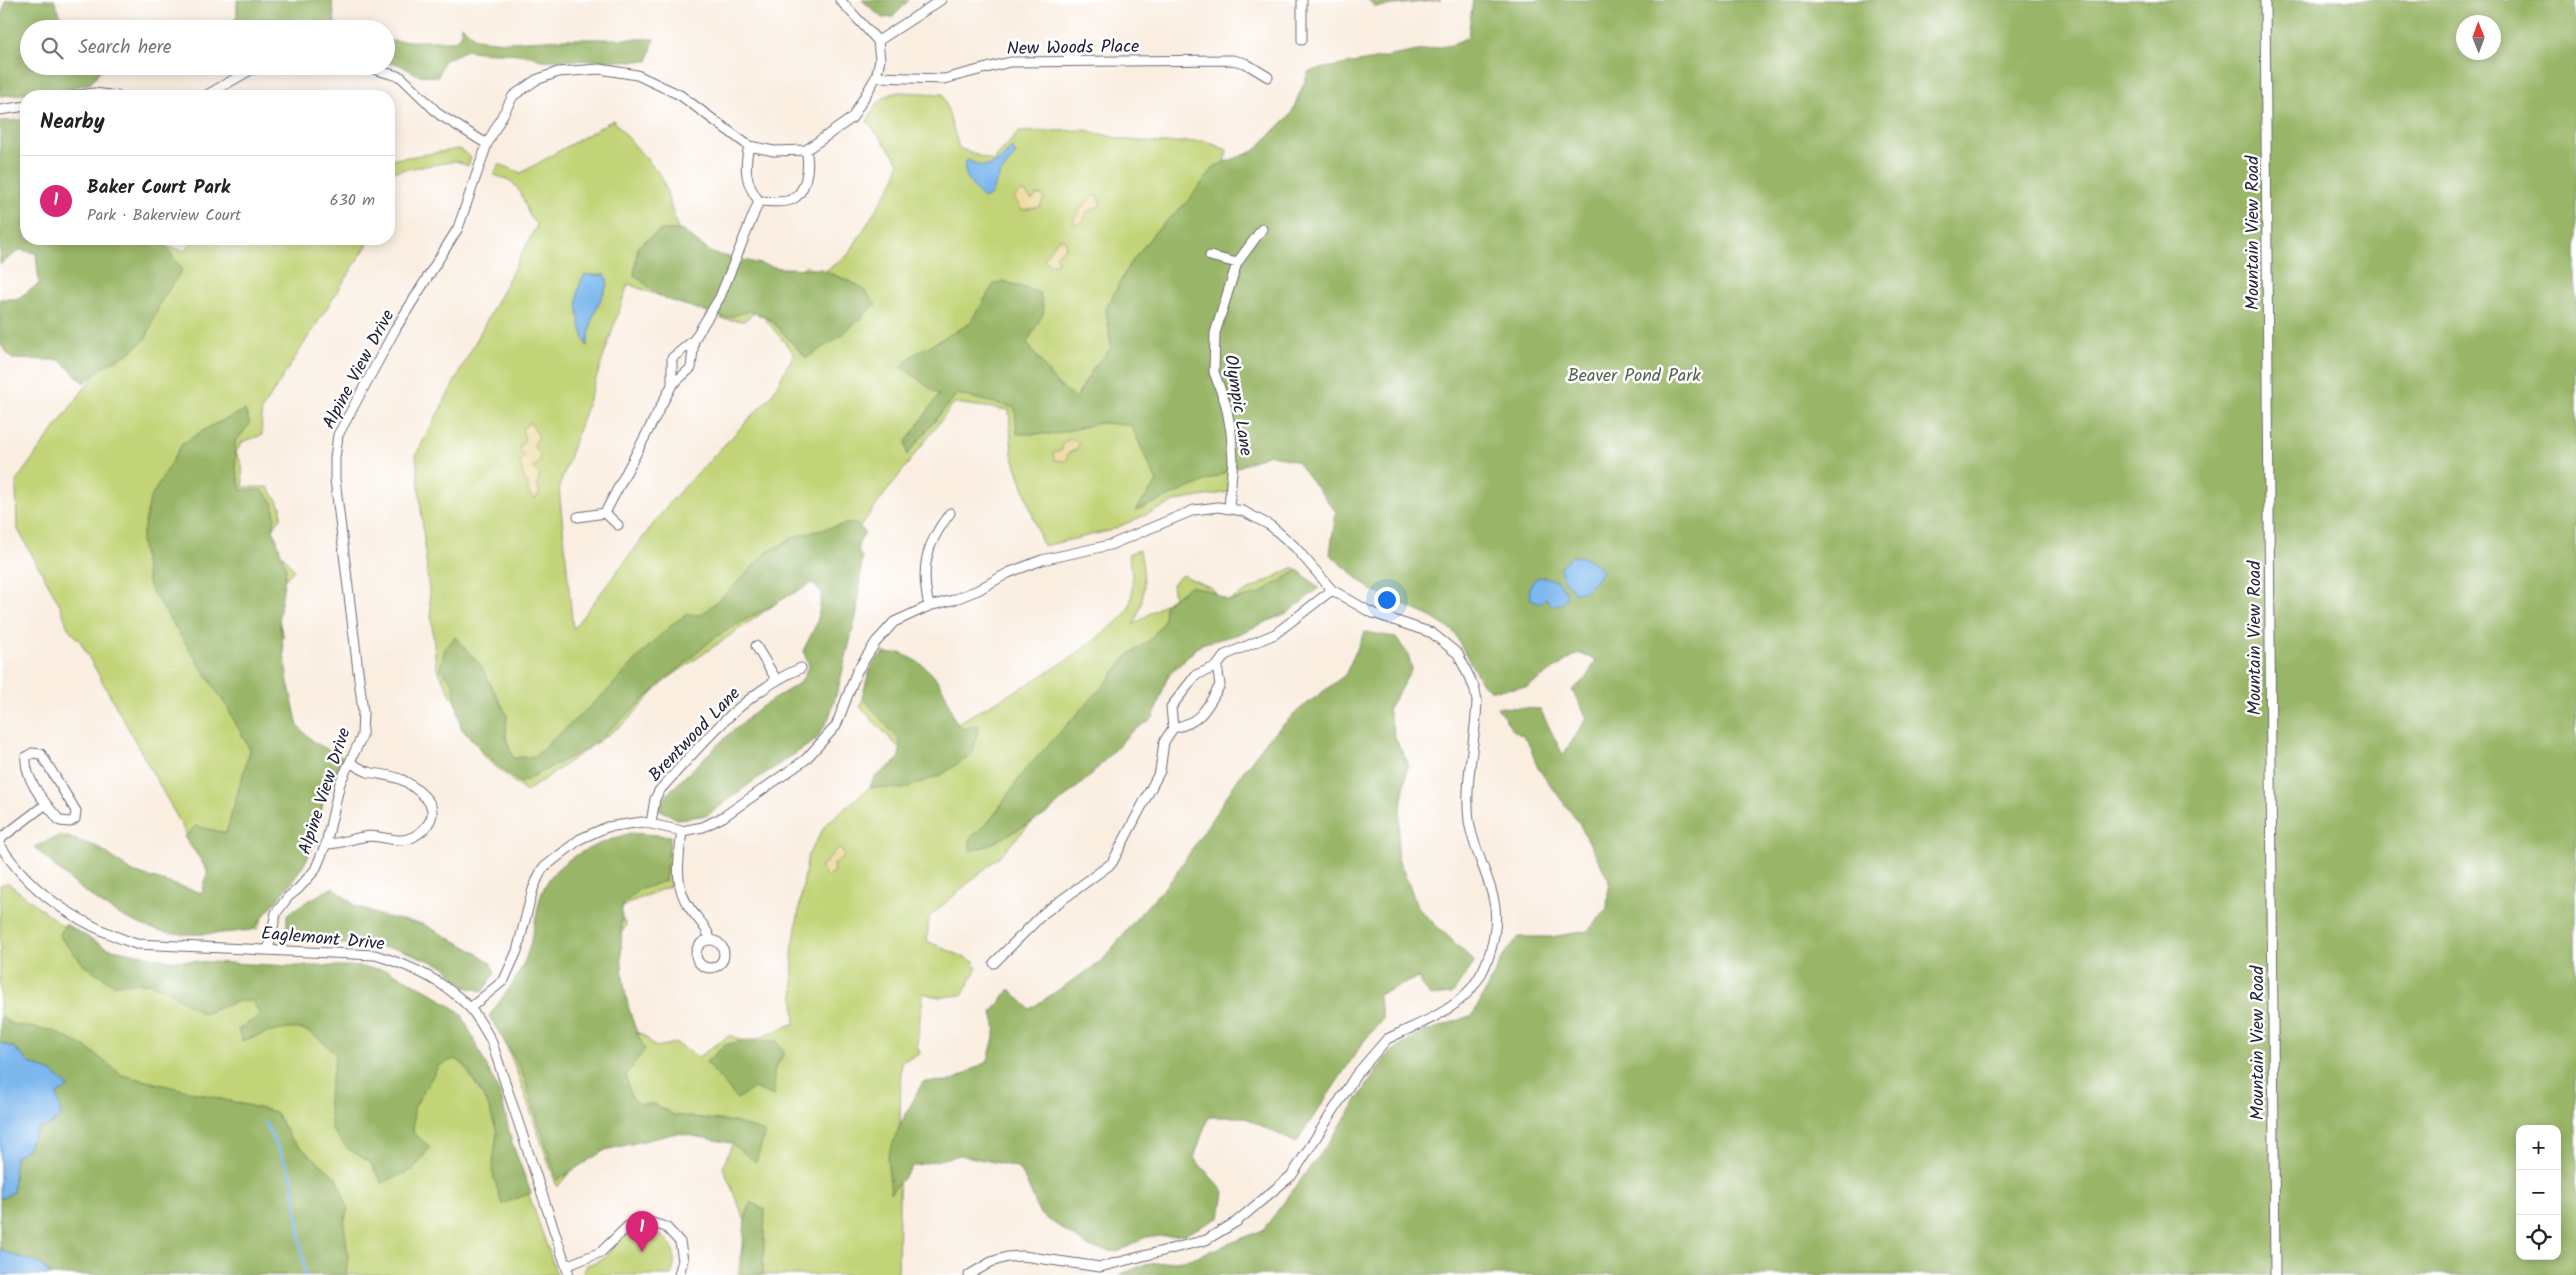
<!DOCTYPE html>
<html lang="en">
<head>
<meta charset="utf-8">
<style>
	:root { --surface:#fff; --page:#f2f2f2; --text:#222; --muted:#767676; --line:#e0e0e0; --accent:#db2777 }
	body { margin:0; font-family:Kalam,sans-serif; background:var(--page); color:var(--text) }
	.controls { position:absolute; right:15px; bottom:15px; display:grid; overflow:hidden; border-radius:10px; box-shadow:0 2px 12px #0003 }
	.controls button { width:45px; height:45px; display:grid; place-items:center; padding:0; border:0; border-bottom:1px solid var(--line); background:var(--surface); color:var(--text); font:25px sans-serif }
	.compass { position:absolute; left:2456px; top:15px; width:45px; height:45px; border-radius:50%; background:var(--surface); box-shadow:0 2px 12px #0003; rotate:359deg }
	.you { position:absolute; left:1386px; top:599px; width:18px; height:18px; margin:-12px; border:4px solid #fff; border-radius:50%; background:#1a73e8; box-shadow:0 0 0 8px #1a73e833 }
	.badge { display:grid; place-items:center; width:32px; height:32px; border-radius:50%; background:var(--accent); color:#fff; font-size:16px; font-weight:700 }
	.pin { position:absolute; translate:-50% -41px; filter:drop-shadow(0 1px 2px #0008) }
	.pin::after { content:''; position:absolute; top:26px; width:18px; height:15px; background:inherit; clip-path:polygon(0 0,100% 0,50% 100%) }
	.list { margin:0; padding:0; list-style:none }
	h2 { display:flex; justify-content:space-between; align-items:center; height:65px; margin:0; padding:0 20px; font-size:21px }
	h2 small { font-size:16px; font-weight:400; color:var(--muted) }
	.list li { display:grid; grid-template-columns:32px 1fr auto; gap:15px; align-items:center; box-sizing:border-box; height:90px; padding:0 20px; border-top:1px solid var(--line) }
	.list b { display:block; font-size:19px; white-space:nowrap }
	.list p { margin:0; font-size:16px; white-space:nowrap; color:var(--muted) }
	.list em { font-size:16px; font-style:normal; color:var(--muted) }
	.icon { flex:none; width:28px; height:28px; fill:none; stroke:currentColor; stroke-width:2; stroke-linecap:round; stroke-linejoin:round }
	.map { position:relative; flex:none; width:2576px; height:1275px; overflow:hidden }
	.search { position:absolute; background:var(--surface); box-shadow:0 2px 12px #0003; left:20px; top:20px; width:375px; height:55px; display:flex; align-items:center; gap:12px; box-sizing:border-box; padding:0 18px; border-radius:28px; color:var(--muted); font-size:19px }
	.panel { position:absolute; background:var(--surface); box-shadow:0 2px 12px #0003; left:20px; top:90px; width:375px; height:155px; border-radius:20px }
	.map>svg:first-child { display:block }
	.green { fill:#c2d477; stroke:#727b59 }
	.forest { fill:#99b668; stroke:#5e6c52; fill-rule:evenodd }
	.sand { fill:#eeda9e; stroke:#887e6c }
	.water { fill:#7cb7ee; stroke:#4f6c94 }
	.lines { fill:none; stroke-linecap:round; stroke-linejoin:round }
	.stream { stroke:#7cb7ee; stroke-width:3 }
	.minor-casing { stroke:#6e6975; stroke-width:11 }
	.minor { stroke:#fff; stroke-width:9 }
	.labels { text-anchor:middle; stroke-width:5; stroke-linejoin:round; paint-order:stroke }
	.street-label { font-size:18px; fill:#22223b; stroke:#fff }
	.park-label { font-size:18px; fill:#5a6050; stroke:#fff }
</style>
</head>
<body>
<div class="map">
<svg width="2576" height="1275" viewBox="0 0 2576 1275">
	<rect width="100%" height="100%" fill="#fff"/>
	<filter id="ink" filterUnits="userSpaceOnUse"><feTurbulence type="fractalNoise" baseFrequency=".02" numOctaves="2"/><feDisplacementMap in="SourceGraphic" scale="10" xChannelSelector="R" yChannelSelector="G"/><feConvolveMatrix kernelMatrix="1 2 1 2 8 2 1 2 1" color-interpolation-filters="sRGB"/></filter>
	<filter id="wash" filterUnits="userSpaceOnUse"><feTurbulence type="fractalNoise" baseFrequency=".0096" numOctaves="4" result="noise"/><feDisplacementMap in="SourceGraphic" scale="20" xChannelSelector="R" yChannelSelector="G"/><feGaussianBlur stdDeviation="1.12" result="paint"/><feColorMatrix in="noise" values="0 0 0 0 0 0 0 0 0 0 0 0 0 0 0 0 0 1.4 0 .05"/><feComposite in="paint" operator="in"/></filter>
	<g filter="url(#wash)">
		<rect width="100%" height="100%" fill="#faeee1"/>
		<path class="green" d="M898,92L943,94L959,148L992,161L1019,132L1086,130L1120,139L1159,143L1205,141L1227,150L1206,273L1218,390L1231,479L1228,492L1177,501L1109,531L1043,546L1012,454L1009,410L954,403L856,532L774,605L664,681L626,722L526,792L483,756L436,666L416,455L537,225C524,214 526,195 513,183C509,179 500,177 494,175L499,164L521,173L613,120L662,177L679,233L684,305L628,284L559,488L573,629L671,501L771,396L794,354L758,310L744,321L721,319L744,265L773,288L807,265L818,276L848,255L896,177L899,162L867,121C875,106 880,96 898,92Z
			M459,149L471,157L468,166L457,161L389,172V160Z
			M194,239H371L261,411L262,435L242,442L236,452L242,465L243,487H268L281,507V518L270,531L273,543L294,570L269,597L284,636L276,644L289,725L327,783L315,843L303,867L272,898L257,929L230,932L220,895L80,641L68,628L60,605L17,528L16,481L151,298L160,245L185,251Z
			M1139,550C1147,575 1145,603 1133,625L1174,597L1172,584L1182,575L1212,588L1224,603L1294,567L1301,575L1198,647L1141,703L1002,854L929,917L927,941L975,962L973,965L977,967L963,995L938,997L923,993L917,1044L920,1054L901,1062L898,1275H738L742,1245L748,1228L723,1167L736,1134L656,1125L578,1163L557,1187L514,1064L502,1036L550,994L667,845L672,853L670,886L628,903L619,911L626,925L614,950L631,1031L642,1034L656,1047L676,1043L698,1057L730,1035L748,1043L795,1023L792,952L808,855L826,824L907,756L860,707L870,678L884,652L932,674L956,724C1007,694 1064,668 1108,629C1115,624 1123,618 1127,611C1135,597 1133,569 1128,555Z
			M8,883L69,931L115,952L482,1061L557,1275H264L0,1021V885Z
			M644,1228C668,1235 681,1250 671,1275H582L587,1265L603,1259L623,1237Z"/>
		<path class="forest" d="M6,0H54L61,17L100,23L106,29H29V66H103L91,83L63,90L0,96V22Z
			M237,0H332L336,29H220L237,18Z
			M862,0H909L893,17L882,18Z
			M1368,0H1441L1376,7Z
			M1473,0H2576V1275H1119L1143,1265L1190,1259L1263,1230L1330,1141L1388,1054L1419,1034L1473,1015L1505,953L1519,937H1551L1588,931L1607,908L1609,880L1580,825L1538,768L1527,739L1513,730L1497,707L1540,709L1563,755L1587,718L1572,690L1586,678L1596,660L1578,653L1527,687L1491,690L1482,684L1453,631L1429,616L1371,590L1330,554L1336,512L1297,462L1269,454L1135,511L1157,482L1131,425L1100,423L1055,434H1017L1015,408L957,394L907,455L906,442L939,395L901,366L913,355L969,324L994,284L1003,281L1040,293L1044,312L1027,343L1056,383L1076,398L1094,367L1111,348L1106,309L1129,265L1154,233L1187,202L1215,166L1254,151L1291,114L1309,71L1451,45L1468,37ZM2464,22H2494V52H2464ZM2520,1129H2557V1256H2520Z
			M461,25L476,39L505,42L566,39H654L648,61L541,60C518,49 491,56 467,50L443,61L438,77L418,75L398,64L386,63V41H454L461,36Z
			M26,120V239H161L182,270L160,303L146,339L129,353L106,365L84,383L60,360L12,359L0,344V299H17L39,284L36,253L20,250L0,264V121Z
			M661,230H681L712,253L779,268L821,269L860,286L876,304L841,336L806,358L771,320L750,311L726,318L663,298L634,275L638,246Z
			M245,410L250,424L235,442L236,468L241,490H262L273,502L275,517L273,528L286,569L279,617L288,682L298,726L314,742L344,758L323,799L314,845L293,881L252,930C225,933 186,937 160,931C110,918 70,881 34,847L61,835L98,847L133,872L202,893L208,870L184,837L196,826L226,833L250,750L227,707L149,587L141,541L150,499L182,444L209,427Z
			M854,522L865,532C860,541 854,548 862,557L857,613L839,685L829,718L816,740L752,782L708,815L677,819L657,808L671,790L727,736L761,707L801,682L809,665L803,651L817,623L822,593L812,583L715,637L590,747L520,783L492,761L461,728L453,683L440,668L445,649L455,637L481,666L507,715L506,737L513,758L535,756L608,690L650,645L674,623L687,614L701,615L732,588L766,553L796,536Z
			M1298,570L1319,588L1289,612L1236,635L1201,644L1169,672L1153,718L1130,733L1090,776L1045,815L987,846L970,851V838L992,818L1025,770L1105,684L1128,655L1150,640L1164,621L1165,604L1190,586L1208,590L1229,601L1259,594Z
			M1365,632L1395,637L1408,654L1412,669L1388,710L1396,740L1408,763L1400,813L1397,856L1419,909L1475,962L1452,994L1430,996L1418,978L1378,995L1383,1019L1364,1041L1296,1143L1244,1117H1208L1194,1158L1224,1192L1220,1217L1184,1235L1146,1237L1118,1252L1091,1248L1040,1214L1026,1181L1017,1167L960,1155L913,1166L891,1193L887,1158L901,1123L923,1082L952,1081L988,1061L996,1029L992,1012L1010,989L1030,1009L1102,961L1139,915L1173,878L1242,773L1269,738L1300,709L1345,675Z
			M900,653C923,662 937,675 947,698C952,711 952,720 963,729L979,725L972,754L941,775L903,789L870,787L874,778L899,759L900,741L862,697L871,666L881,655Z
			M630,833L670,836L665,881L638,890L622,906C620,957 620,1003 645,1049L626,1075L630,1094L638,1104H654L674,1115L735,1122L765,1132L756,1162L731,1143L677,1133L605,1150L557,1180L521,1069L489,1016C500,1000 515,983 523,965C532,945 534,924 539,903C548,859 593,846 630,833Z
			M333,887L355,906L385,917L423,924L472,950L490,962L495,973L483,991L465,987L444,966L399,949L305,941L287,933V915C301,903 317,897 333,887Z
			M65,924L107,948L168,960L291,966H353L387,970L429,991L461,1013L501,1096L512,1143L531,1193L502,1204L492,1171L497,1133L487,1102L463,1064L455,1059L439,1065L414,1108L413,1133L430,1147L414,1169L382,1183L370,1162L348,1149L332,1130L328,1098L336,1054C327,1046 315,1034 304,1030C289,1025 256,1036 242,1041L238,1030L260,1015L253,1001H239L203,1014L168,991L148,983L113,984L84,965L59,936Z
			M0,1015L11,1024L53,1031L86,1047L122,1075L275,1112L291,1139L337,1178L348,1209L344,1223L348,1255L346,1275H50L42,1265L5,1252L0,1248V1199L13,1192L15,1157L26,1150L39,1127H47L54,1123L53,1073L30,1063L14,1048L0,1043Z
			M745,1040L777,1041L784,1053L774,1072V1096L754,1088L737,1099L706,1062L725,1045Z
			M751,1202L765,1210L763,1275H741L745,1219Z"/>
		<path class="sand" d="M1020,192L1026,193L1032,200L1036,195H1042L1044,198L1040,207L1022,210L1014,198Z
			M1097,195L1101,205L1087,212L1082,223L1073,224C1074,215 1088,198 1097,195Z
			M1058,239H1065L1066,247L1056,255L1058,263L1049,265L1044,258Z
			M530,422L539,437L533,446L540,454L539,463L532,467L540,475L537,485L540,493L535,499L528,493V484L524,479L520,462L525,456L519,449L525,439L522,429Z
			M1070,439L1079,443L1077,449L1067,454L1068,458L1065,461L1054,460L1053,453L1062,450L1063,443Z
			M838,849L842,850L844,856L833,865L834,872L827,877L820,867C831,861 830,853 838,849Z"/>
		<path class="water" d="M1012,148L1016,154L1001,173L990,196L984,199C975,190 962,176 965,162L968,160C990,173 995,163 1012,148Z
			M585,275H605L608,283L592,319L587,346C579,328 571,292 585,275Z
			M1571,556C1586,556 1593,560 1602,571L1595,582L1583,592H1574L1562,576L1560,567Z
			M1544,577C1557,580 1562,583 1567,596L1563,603L1551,606L1546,598L1541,603L1530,599L1529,587L1536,578Z
			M0,1043L14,1048L30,1063L53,1073L69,1087L57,1094L61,1116L47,1127H39L26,1150L15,1157L13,1192L0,1199Z
			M0,1248L5,1252L42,1265L50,1275H0Z"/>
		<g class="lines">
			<path class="stream" d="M265,1123L292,1176L305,1275"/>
		</g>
	</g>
	<g filter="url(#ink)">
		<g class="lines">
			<g class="minor-casing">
				<path id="minor" d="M1302,0V40
					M2265,0L2275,1275
					M878,41L941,0
					M339,66L366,67L401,77L440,115L487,144
					M876,77L944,79L1010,62L1232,60L1245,63L1268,77
					M72,96L94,93L118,96
					M205,96L254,68L273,66
					M0,110L26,106
					M749,146C744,168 745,183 759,201C768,201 778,203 787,201C807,197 810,166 806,150
					M1210,256L1237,263
					M672,385V358L694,340L720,297L759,201
					M1229,508L1233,460L1231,432L1226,405L1214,372L1215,333L1237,263L1262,229
					M605,513L618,525
					M578,517L605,513L672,385L691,368L694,340
					M929,606C920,567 926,544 950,513
					M756,646L776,679
					M1173,728C1201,723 1207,708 1220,685L1217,666
					M32,753L41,754L76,811L75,819L70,822L60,821C46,804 24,780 26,757Z
					M651,823L655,799L659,791C702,744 742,693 801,668
					M682,831C679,857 673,884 689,907C697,919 706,925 710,939
					M0,839L46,804
					M326,844C341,844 350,839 363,837C376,834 388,840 401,840C417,840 439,820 430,804C426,796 415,788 408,783C396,775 381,775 368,772C362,770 356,766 351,763
					M0,845C31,894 81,925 136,944L375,955C410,965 443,980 469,1007C478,1016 484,1029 491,1040L569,1275
					M696 954a14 14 0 1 1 28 0a14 14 0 1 1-28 0Z
					M268,950L276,913L288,897L298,889L315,870L326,844L340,783L362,736L363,712L335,479V458L338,435L396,328L458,228L487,144L513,96L536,80L558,72L600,69L637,75L680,95L749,146L774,151L806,150L852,118L876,77L880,60L878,41L840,0
					M994,963L1044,913L1112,863L1160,771L1164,742L1173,728L1171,707L1196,675L1217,666L1225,655L1275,634L1332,590
					M470,1008L504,980L517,951L533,889L542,869L580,839L607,827L642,822L682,831L703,827L723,817L805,760L836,726L857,671L876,642L894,622L929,606L953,600L978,590L1008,573L1042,560L1110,545L1194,510L1218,507L1243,511L1271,526L1295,547L1332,590L1370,612L1432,633L1458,654L1474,687L1477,700C1476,740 1464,781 1469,821C1473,848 1487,871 1493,897C1498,915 1496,931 1491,949C1476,1005 1435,1016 1387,1039L1356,1075L1292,1175L1236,1222L1206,1240L1100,1267L1023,1256L1007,1257L991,1262L969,1275
					M566,1266L601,1252L628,1226L646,1221L666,1227L680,1242L683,1260L679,1275"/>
			</g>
			<use href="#minor" class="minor"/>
		</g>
	</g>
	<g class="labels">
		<g class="street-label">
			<text transform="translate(1073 47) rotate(-1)" y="6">New Woods Place</text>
			<text transform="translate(2252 233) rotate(-90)" y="6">Mountain View Road</text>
			<text transform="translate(358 369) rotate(-62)" y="6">Alpine View Drive</text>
			<text transform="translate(1239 405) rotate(81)" y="6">Olympic Lane</text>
			<text transform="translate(2254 638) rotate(-90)" y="6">Mountain View Road</text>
			<text transform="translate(694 734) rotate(-46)" y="6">Brentwood Lane</text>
			<text transform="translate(324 791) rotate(-72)" y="6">Alpine View Drive</text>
			<text transform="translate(323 938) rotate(5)" y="6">Eaglemont Drive</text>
			<text transform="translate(2257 1043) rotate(-90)" y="6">Mountain View Road</text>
		</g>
		<g class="park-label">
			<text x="1634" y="381">Beaver Pond Park</text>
		</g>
	</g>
</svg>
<div class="controls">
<button>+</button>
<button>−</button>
<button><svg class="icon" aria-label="locate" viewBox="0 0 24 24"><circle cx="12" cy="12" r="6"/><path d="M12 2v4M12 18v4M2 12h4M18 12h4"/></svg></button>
</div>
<svg class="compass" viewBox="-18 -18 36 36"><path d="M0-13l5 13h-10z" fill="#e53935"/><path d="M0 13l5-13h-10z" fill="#767676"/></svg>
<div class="you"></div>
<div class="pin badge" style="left:642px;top:1252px">1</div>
<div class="search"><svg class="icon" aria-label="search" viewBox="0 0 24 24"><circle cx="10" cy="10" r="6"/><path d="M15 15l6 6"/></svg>Search here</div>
<section class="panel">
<h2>Nearby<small></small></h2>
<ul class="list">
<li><span class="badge">1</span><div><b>Baker Court Park</b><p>Park · Bakerview Court</p></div><em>630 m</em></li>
</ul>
</section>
</div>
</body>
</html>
